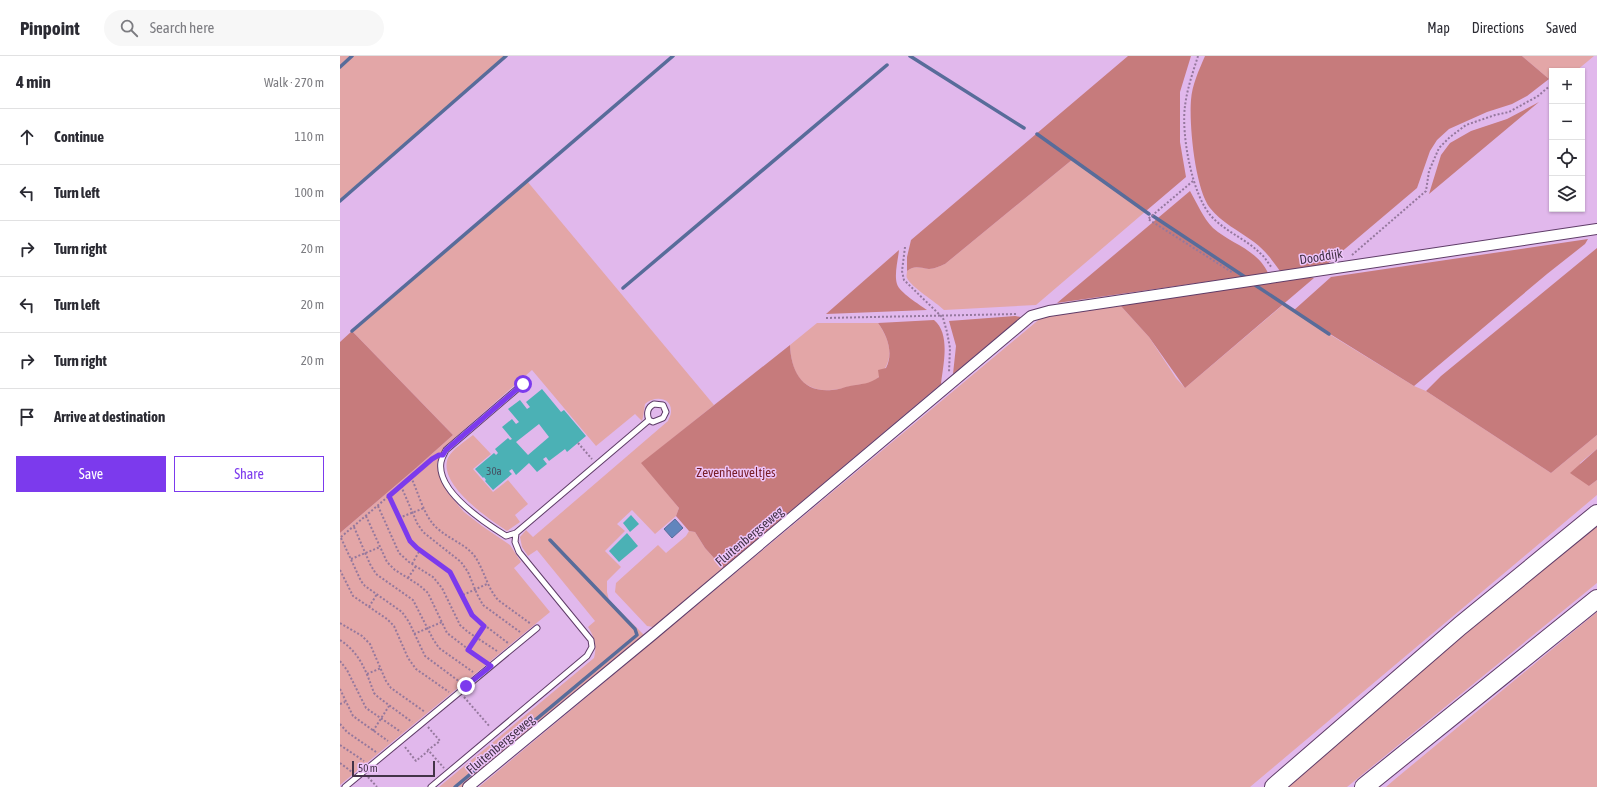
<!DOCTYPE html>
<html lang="en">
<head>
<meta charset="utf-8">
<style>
	:root { --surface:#fff; --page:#f7f7f7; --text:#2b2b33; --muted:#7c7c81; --line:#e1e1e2; --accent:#7c3aed }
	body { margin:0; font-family:"Asap Condensed",sans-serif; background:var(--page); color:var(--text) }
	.controls { position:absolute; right:12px; top:12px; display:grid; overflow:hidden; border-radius:0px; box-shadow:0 1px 3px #0004 }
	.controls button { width:36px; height:36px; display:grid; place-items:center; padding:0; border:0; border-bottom:1px solid var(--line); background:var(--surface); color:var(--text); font:20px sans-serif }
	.scale { position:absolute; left:12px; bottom:10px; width:83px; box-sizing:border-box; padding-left:4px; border:2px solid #433348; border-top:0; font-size:11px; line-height:14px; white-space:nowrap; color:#433348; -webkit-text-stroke:3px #eec5fa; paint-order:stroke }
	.stop { position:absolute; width:12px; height:12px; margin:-9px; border:3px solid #7c3aed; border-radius:50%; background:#fff }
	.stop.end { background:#7c3aed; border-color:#fff; box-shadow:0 1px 4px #0008 }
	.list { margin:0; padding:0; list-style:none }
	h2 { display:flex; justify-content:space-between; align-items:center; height:52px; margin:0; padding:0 16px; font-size:17px }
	h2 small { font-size:13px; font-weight:400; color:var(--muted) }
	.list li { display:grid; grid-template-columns:26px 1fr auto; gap:12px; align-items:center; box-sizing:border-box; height:56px; padding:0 16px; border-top:1px solid var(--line) }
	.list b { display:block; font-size:15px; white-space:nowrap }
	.list em { font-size:13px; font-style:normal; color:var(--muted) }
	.actions { display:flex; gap:8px; padding:12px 16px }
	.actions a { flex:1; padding:9px 0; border:1px solid var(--accent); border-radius:0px; text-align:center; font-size:14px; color:var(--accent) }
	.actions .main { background:var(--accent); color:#fff }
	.icon { flex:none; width:22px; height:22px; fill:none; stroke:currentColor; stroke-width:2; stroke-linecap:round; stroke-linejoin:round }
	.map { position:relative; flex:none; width:1257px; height:731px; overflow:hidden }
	header { display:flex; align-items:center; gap:24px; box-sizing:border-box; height:56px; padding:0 20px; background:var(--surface); border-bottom:1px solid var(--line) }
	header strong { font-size:19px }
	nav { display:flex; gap:22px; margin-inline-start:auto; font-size:14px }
	.search { width:280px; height:36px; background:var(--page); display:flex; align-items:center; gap:10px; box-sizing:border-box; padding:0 14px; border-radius:22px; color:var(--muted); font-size:15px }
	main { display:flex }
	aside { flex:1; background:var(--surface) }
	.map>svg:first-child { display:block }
	.green { fill:#e3a6a7 }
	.forest { fill:#c67b7c }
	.water { fill:#6185bd; stroke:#586c9a }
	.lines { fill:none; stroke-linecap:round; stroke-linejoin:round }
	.stream { stroke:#586c9a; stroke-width:3.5 }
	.building { fill:#4bb1b5; fill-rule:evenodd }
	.service-casing { stroke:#5f3c68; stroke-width:7 }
	.minor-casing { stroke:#5f3c68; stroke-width:12 }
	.motorway-casing { stroke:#5f3c68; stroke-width:20 }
	.path { stroke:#95789d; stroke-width:2; stroke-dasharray:2 2; stroke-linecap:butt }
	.service { stroke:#fff; stroke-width:5 }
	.minor { stroke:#fff; stroke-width:10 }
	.motorway { stroke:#fff; stroke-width:18 }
	.route { stroke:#7c3aed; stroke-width:5 }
	.labels { text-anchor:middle; stroke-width:3; stroke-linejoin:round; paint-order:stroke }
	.number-label { font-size:11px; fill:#455263 }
	.street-label { font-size:13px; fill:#433348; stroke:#eec5fa }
	.park-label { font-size:13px; fill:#781e28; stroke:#eec5fa }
</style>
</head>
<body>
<header>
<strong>Pinpoint</strong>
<div class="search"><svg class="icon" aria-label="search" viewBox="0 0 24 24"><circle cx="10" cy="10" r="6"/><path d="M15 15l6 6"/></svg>Search here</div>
<nav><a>Map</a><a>Directions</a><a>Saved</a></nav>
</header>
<main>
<aside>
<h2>4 min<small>Walk · 270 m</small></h2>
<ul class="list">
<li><svg class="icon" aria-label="ahead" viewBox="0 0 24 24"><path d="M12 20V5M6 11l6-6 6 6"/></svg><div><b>Continue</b></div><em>110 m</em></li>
<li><svg class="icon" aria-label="left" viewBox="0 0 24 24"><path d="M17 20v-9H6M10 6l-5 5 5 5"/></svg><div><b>Turn left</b></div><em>100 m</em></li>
<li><svg class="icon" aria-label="right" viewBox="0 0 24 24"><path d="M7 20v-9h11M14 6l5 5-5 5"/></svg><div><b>Turn right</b></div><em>20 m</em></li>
<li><svg class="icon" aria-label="left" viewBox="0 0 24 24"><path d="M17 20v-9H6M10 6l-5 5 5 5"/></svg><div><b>Turn left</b></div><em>20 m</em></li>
<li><svg class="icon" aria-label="right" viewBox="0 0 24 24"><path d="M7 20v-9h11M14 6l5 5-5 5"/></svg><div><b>Turn right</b></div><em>20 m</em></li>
<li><svg class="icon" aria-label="arrive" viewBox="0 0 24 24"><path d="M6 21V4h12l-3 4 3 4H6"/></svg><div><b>Arrive at destination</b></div></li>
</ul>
<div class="actions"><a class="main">Save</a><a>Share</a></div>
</aside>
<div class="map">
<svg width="1257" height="731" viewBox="0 0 1257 731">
	<rect width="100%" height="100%" fill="#e1b8ec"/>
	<path class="green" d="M0,0H165L0,143Z
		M1182,0H1254L1236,15H1212V21L1209,23Z
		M733,103L806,155L696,249L604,254C596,246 571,231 567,222C566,220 567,218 567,215C575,209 579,212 589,213C594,213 600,210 605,208Z
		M187,125L374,349L302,407L339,452L336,460L315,478L292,454L277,468L285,475L265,495L281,511L267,525V536L269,544L304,579L125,731H99L254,602C257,590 255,582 248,571L255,565L197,494L188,500L182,491L180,481L186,474L193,481L328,365C329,362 331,359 331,356C332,340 313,340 305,348L303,361L302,365L295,358L256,390L192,314L103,392L97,407L100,422L107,436L124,456L142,470L170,489L181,506L174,512L210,556L0,729V477L76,412L113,379L12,275Z
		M944,248L989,278L1074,330L1086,335L1211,417L1257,379V393L1240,407L1249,430L1257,424V439L910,731H139L702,261L780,249L809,281L836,322L845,332Z
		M477,267H538C549,283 555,300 542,317C539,321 535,325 530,327C525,329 518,328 512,330C505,331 498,334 491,334C461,336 451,315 450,289Z
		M133,379L151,398L133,413L153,436L168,424L188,448L175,459L180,466L167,475C149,463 97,428 108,402C112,393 126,385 133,379Z
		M1257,467V527L1007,731H944Z
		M349,475L355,476L365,492L383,512L313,571L307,570L275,536L276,527L318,489L326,497L346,480Z
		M1257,556V731H1046L1054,724Z"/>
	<path class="forest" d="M788,0H851L840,36V86L846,121L806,155L733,103L605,208C600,210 594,213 589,213C579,212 575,209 567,215V201L571,184Z
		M865,0H1182L1209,23L1187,40L1172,48L1147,56L1109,73L1097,84L1090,95L1077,132L986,209L940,215C932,204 925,194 914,186C899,175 881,166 870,152C855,132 849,69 851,44C852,29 859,14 865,0Z
		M1199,46L1089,138L1101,99L1110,87L1131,75L1167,63Z
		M850,135C857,147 863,162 873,172C891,188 917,193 928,217L717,247Z
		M1248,183L1245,188L1207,218L1074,330L953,255L991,221Z
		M1257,192V379L1211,417L1086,335L1101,320Z
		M559,194C558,204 554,219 557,228C559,236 580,249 587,254L486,258Z
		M968,221L974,222L845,332L809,281L780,249Z
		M675,260L681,261L613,318L616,290L609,265Z
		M594,264C611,278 603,309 601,328L383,512L365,492L355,476L349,475L336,460L339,452L301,407L450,289C451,315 462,337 492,334C498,334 504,331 510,330C521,328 530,328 539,321L538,314L546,312C554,297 547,279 538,267Z
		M12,275L113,379L76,412L0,477V286Z
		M1257,393V424L1249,430L1230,417Z"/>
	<path class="water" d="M335,463L343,472L332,482L324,473Z"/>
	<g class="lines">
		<path class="stream" d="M570,0L684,72
			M0,11L12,0
			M697,78L809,158
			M0,145L166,0
			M813,160L908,223
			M912,227L989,278
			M283,232L547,9
			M12,275L333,0
			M115,731L297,579L295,573L210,484"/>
	</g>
	<path class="building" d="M202,333L221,356L224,354L246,380L227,396L225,393L209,405L206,401L203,403L207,408L197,416L189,407L176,419L172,413L169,415L172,418L153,434L145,425L146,424L144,421L143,422L135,413L154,397L156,399L158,397L155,393L168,382L170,384L172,383L162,371L172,363L176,368L179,366L168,353L180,344L187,353L190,351L186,346ZM199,368L209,381L188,399L176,386Z
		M291,459L299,468L290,476L283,467Z
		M287,477L298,490L279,506L269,495Z"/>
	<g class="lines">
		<g class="service-casing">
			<path id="service" d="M314,348L323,349L326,356L323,362L313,366L309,364C306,357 308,351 314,348Z
				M176,477L166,480C145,467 96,435 101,406C102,401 104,398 106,394L183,328
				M5,731L197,572
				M91,731L247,600L252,591L251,584L179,496L175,486L176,477L309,364"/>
		</g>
		<g class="minor-casing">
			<path id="minor" d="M128,731L311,580L691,260L709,255L1257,173"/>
		</g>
		<g class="motorway-casing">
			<path id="motorway" d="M934,731L1120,570L1257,458
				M1024,731L1257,543"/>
		</g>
		<path class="path" d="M858,0C853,16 847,33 845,50C841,78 852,140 872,161C886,176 906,183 920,197C925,201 928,207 932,212
			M853,125L808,163L893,217
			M565,191L562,215L564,224L603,262L607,276L610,292L609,316
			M1012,199L1086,135L1089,115L1099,92L1110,81L1126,69L1155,59L1169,56L1198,40L1212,28
			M486,262L676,258
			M238,387L252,403
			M71,421C78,436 83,456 93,468C104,481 122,486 133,498C144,512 146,530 158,544L191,568
			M61,430L77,467L83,476L121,506L128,516L137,538L143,549L180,576
			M49,440L67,480L74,490L110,516L135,562L168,587
			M38,450L59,497L69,506L93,521L102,532L120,569L128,576L157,595
			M26,460L47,506L55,514L79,529L88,537L107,577L145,606
			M59,462L84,452
			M14,471L30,508L36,518L73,544L93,583L99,592L133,616
			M1,481L93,402
			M1,482L21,525L25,530L62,556L69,566L85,600L120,626
			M11,503L40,491
			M72,508L80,494
			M0,514L13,540L47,563L54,570L68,602L76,613L109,636
			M68,522L76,510
			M123,539L147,528
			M29,551L37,538
			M0,567L22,580L30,588L46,625L51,632L85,656
			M74,578L102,566
			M0,584C20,597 26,615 34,637L38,641L72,666
			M128,594L144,570
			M0,605L7,614L26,652L61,676
			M27,618L41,612
			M0,633L13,660L48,685
			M124,641L150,671
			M0,648L5,646
			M0,668L7,676L36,696
			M88,671L100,685L88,694L104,712
			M33,675L49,650
			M0,689L24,705
			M65,691L76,705L88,695
			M0,707L12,716
			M28,721L37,731"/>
		<use href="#service" class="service"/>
		<use href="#minor" class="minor"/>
		<use href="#motorway" class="motorway"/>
	</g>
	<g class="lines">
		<path class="route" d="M126,630L151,610L128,594L144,570L132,559L110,516L77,492L70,485L49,440L92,403L99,399H103L106,394L183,328"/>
	</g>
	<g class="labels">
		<g class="number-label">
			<text x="154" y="419">30a</text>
		</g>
		<g class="street-label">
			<text transform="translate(981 200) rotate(-9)" y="5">Dooddijk</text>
			<text transform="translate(409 480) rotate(-40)" y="5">Fluitenbergseweg</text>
			<text transform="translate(160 688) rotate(-40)" y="5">Fluitenbergseweg</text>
		</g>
		<g class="park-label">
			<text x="396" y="421">Zevenheuveltjes</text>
		</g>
	</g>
</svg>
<div class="controls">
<button>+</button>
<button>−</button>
<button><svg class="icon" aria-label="locate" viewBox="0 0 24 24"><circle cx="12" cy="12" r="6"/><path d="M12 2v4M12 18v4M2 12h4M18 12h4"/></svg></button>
<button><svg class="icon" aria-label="layers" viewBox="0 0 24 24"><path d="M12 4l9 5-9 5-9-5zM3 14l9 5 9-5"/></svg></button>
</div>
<div class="scale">50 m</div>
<div class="stop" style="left:183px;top:328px"></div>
<div class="stop end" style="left:126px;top:630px"></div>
</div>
</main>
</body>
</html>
